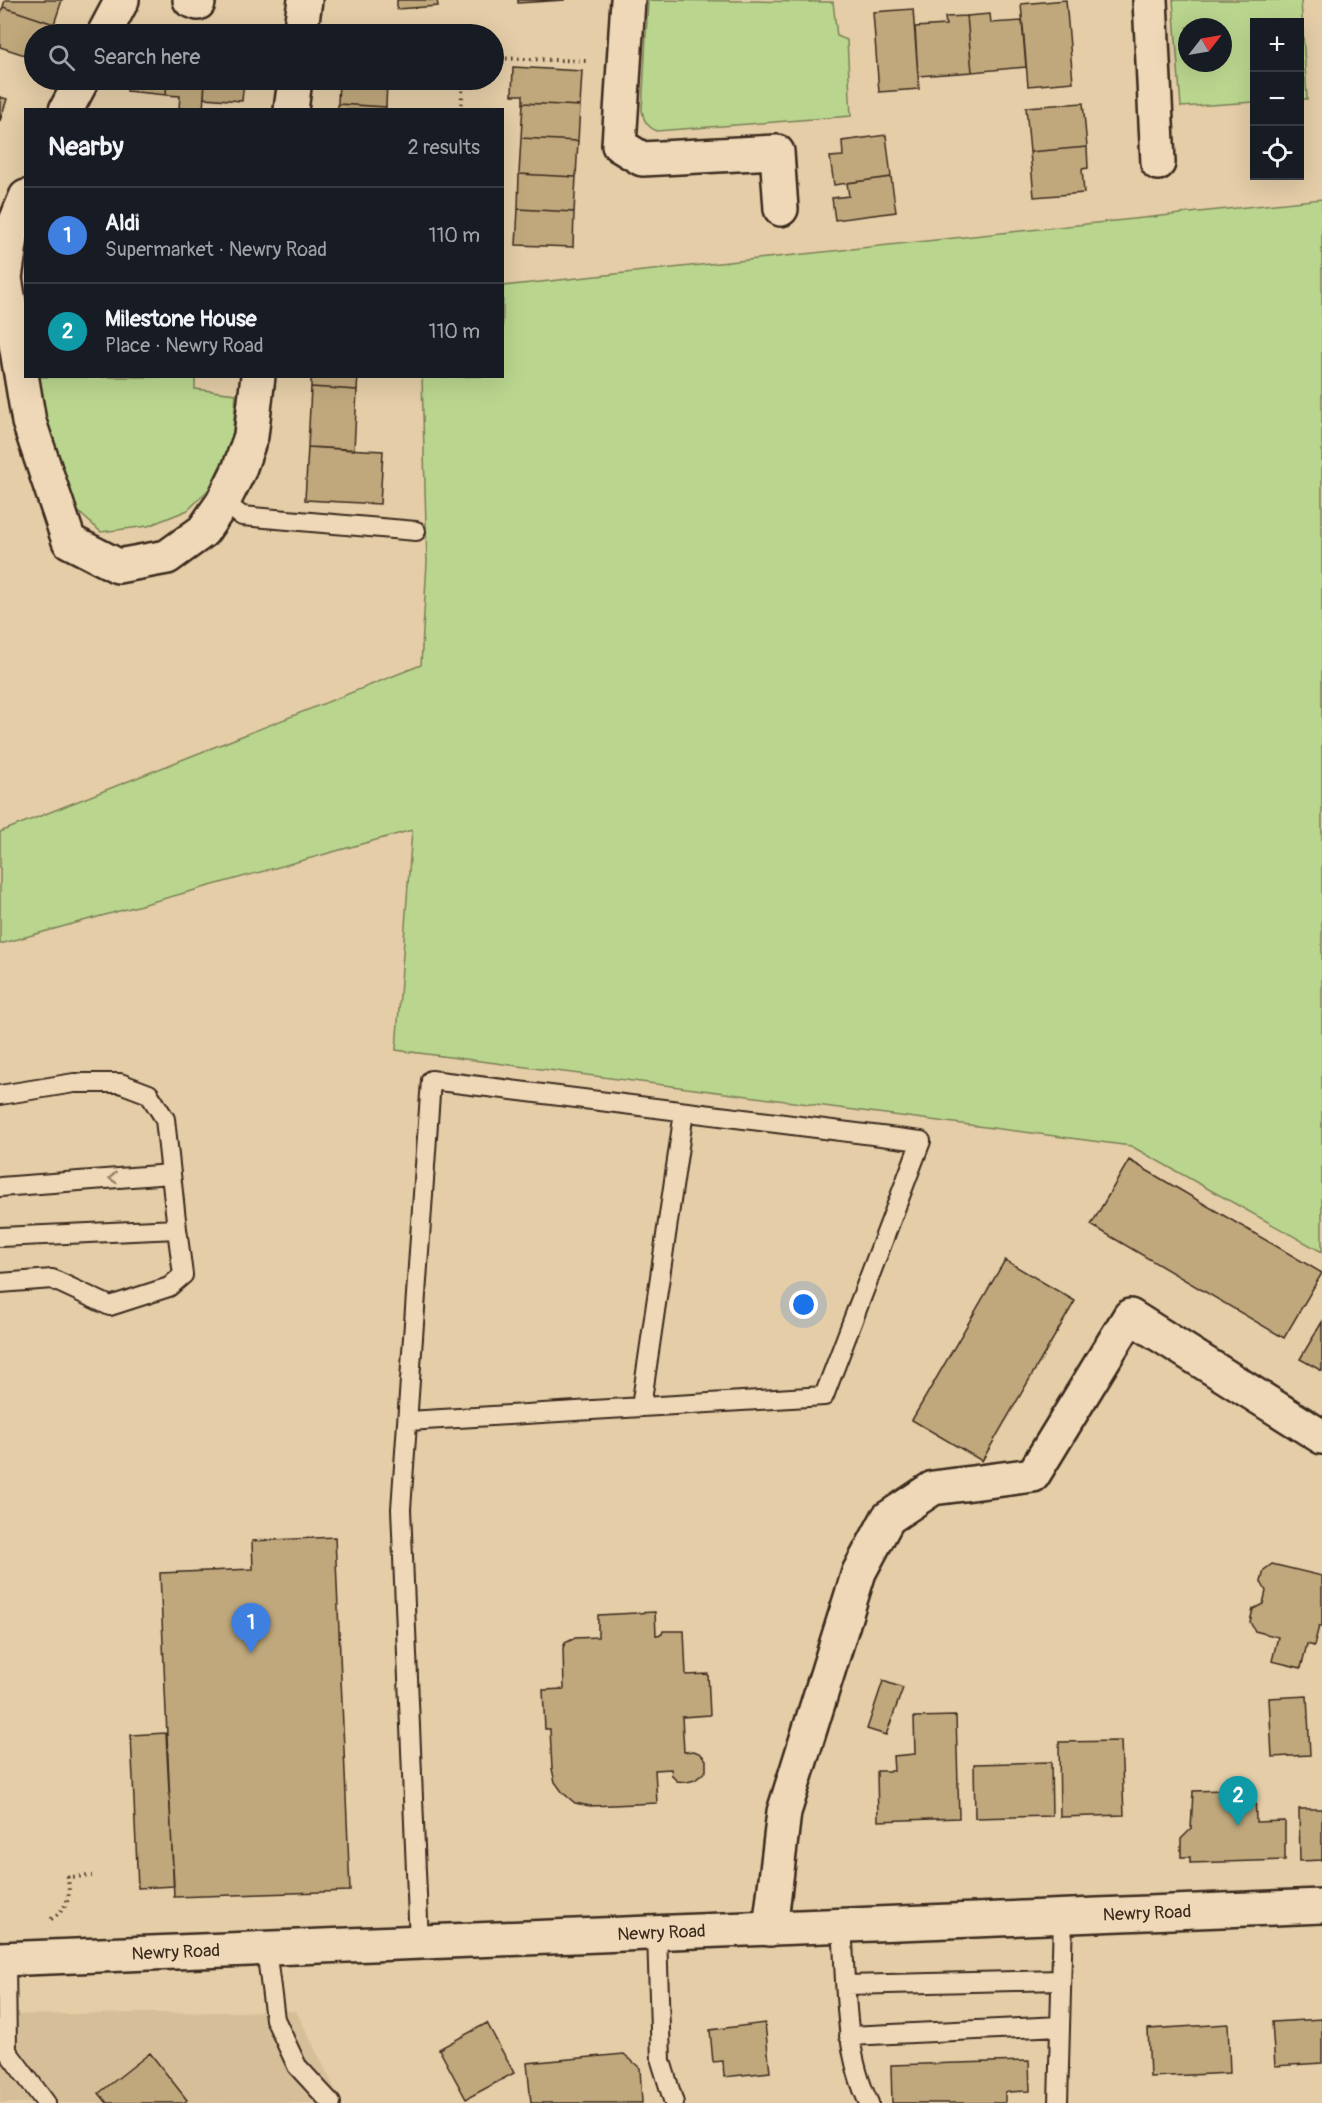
<!DOCTYPE html>
<html lang="en">
<head>
<meta charset="utf-8">
<style>
	:root { --surface:#171b24; --page:#242831; --text:#f1f3f6; --muted:#9ea1a6; --line:#363941; --accent:#ea580c }
	body { margin:0; font-family:Pangolin,sans-serif; background:var(--page); color:var(--text) }
	.controls { position:absolute; right:18px; top:18px; display:grid; overflow:hidden; border-radius:0px; box-shadow:0 6px 24px #0002 }
	.controls button { width:54px; height:54px; display:grid; place-items:center; padding:0; border:0; border-bottom:2px solid var(--line); background:var(--surface); color:var(--text); font:30px sans-serif }
	.compass { position:absolute; left:1178px; top:18px; width:54px; height:54px; border-radius:50%; background:var(--surface); box-shadow:0 6px 24px #0002; rotate:59deg }
	.you { position:absolute; left:804px; top:1305px; width:21px; height:21px; margin:-15px; border:4px solid #fff; border-radius:50%; background:#1a73e8; box-shadow:0 0 0 9px #1a73e833 }
	.badge { display:grid; place-items:center; width:39px; height:39px; border-radius:50%; background:var(--accent); color:#fff; font-size:20px; font-weight:700 }
	.pin { position:absolute; translate:-50% -50px; filter:drop-shadow(0 2px 3px #0008) }
	.pin::after { content:''; position:absolute; top:32px; width:21px; height:18px; background:inherit; clip-path:polygon(0 0,100% 0,50% 100%) }
	.list { margin:0; padding:0; list-style:none }
	h2 { display:flex; justify-content:space-between; align-items:center; height:78px; margin:0; padding:0 24px; font-size:26px }
	h2 small { font-size:20px; font-weight:400; color:var(--muted) }
	.list li { display:grid; grid-template-columns:39px 1fr auto; gap:18px; align-items:center; box-sizing:border-box; height:96px; padding:0 24px; border-top:2px solid var(--line) }
	.list b { display:block; font-size:22px; white-space:nowrap }
	.list p { margin:0; font-size:20px; white-space:nowrap; color:var(--muted) }
	.list em { font-size:20px; font-style:normal; color:var(--muted) }
	.icon { flex:none; width:33px; height:33px; fill:none; stroke:currentColor; stroke-width:2; stroke-linecap:round; stroke-linejoin:round }
	.map { position:relative; flex:none; width:1322px; height:2103px; overflow:hidden }
	.search { position:absolute; background:var(--surface); box-shadow:0 6px 24px #0002; left:24px; top:24px; width:480px; height:66px; display:flex; align-items:center; gap:15px; box-sizing:border-box; padding:0 21px; border-radius:33px; color:var(--muted); font-size:22px }
	.panel { position:absolute; background:var(--surface); box-shadow:0 6px 24px #0002; left:24px; top:108px; width:480px; height:270px; border-radius:0px }
	.map>svg:first-child { display:block }
	.built { fill:#d6bf98 }
	.green { fill:#bad68e; stroke:#7a8056; stroke-width:1.5; fill-rule:evenodd }
	.building { fill:#c0a87b; stroke:#3b2a1e; stroke-width:1.5 }
	.lines { fill:none; stroke-linecap:round; stroke-linejoin:round }
	.lane-casing { stroke:#3b2a1e; stroke-width:22 }
	.street-casing { stroke:#3b2a1e; stroke-width:38 }
	.secondary-casing { stroke:#3b2a1e; stroke-width:38 }
	.path { stroke:#3b2a1e; stroke-width:4; stroke-dasharray:1.5 4.5; stroke-linecap:butt }
	.lane { stroke:#eed8b7; stroke-width:18 }
	.street { stroke:#eed8b7; stroke-width:33 }
	.secondary { stroke:#eed8b7; stroke-width:33 }
	.oneway { stroke:#94816a }
	.labels { text-anchor:middle; stroke-width:6; stroke-linejoin:round; paint-order:stroke }
	.street-label { font-size:18px; fill:#3b2a1e; stroke:#eed8b7 }
</style>
</head>
<body>
<div class="map">
<svg width="1322" height="2103" viewBox="0 0 1322 2103">
	<rect width="100%" height="100%" fill="#e4cda7"/>
	<filter id="ink" filterUnits="userSpaceOnUse"><feTurbulence type="fractalNoise" baseFrequency=".0167" numOctaves="2"/><feDisplacementMap in="SourceGraphic" scale="12" xChannelSelector="R" yChannelSelector="G"/><feConvolveMatrix kernelMatrix="1 2 1 2 8 2 1 2 1" color-interpolation-filters="sRGB"/></filter>
	<g filter="url(#ink)">
		<path class="built" d="M296,2011L342,2103H0V2015Z"/>
		<path class="green" d="M648,0L833,2L837,36L847,40L851,116L656,131C646,125 644,121 642,110Z
			M1173,0H1301L1307,99H1300V22H1254V102L1181,107ZM1187,27H1223V63H1187Z
			M1322,199V1252L1131,1146L396,1050L412,830L0,944V832L421,665L427,562L422,377L502,376L503,286Z
			M36,377H195V389L236,394L232,441L209,489L188,510L148,526L101,532L73,507L55,454Z"/>
		<path class="building" d="M5,0H62L54,24L3,7Z
			M397,0H437L438,6L397,9Z
			M518,0H565L518,3Z
			M1066,0L1073,82L1028,86L1021,4Z
			M3,7L54,24L51,34H34V58L0,47V15Z
			M913,9L919,89L879,92L873,12Z
			M990,14L991,23L1022,21L1026,67L972,72L967,16Z
			M967,16L972,72L918,76L915,27L946,25L945,17Z
			M479,30V34H465L464,31Z
			M513,67L582,71L580,106L523,103V95H512Z
			M128,80H167L166,95L127,91Z
			M167,80H205L203,110L179,108L180,96L166,95Z
			M205,80H244L242,101L204,98Z
			M339,80H387L386,107L338,104Z
			M468,80H483L482,86L467,83Z
			M0,97L7,99L0,121Z
			M523,103L580,106L578,141L521,138Z
			M1083,103L1087,147L1030,152L1026,107Z
			M338,104L386,107V110H338Z
			M886,135L891,177L834,185L830,157L843,156L842,141Z
			M521,138L578,141L576,177L519,174Z
			M1087,147L1088,168L1082,169L1084,193L1034,197L1030,152Z
			M519,174L576,177L574,212L518,209Z
			M891,177L896,212L835,220L832,198L849,196L847,183Z
			M518,209L574,212L573,247L516,245Z
			M311,376H358L357,390L311,387Z
			M311,387L357,390L354,450L308,447Z
			M308,447L383,451L380,504L305,500Z
			M1129,1160L1322,1273L1284,1338L1091,1225Z
			M1005,1260L1075,1301L982,1461L912,1420Z
			M1322,1322V1371L1300,1359Z
			M335,1537L350,1891L174,1897L160,1573L253,1569L252,1541Z
			M1272,1564L1322,1576V1627L1319,1626L1314,1646L1307,1644L1301,1668L1272,1661L1278,1637L1255,1631L1250,1622L1253,1609L1263,1604L1266,1591L1261,1582L1264,1570Z
			M655,1612L656,1635L662,1634L663,1631H684L686,1675L708,1674L710,1715L682,1717L684,1752L694,1751L701,1754L706,1760V1771L695,1780L687,1782L677,1781L672,1776L671,1769L655,1770L657,1803L590,1806L575,1803L563,1793L555,1782L552,1769L550,1729H545L543,1690L564,1689L563,1648L565,1643L575,1638L598,1637V1615Z
			M883,1681L903,1688L886,1735L867,1729Z
			M1307,1696L1310,1755L1272,1757L1269,1698Z
			M956,1716L959,1818L878,1821L877,1771H894L893,1756L915,1754L914,1717Z
			M166,1733L174,1886L138,1888L131,1735Z
			M1121,1741L1124,1815L1060,1817L1059,1742Z
			M1051,1762L1052,1816L975,1818L974,1764Z
			M1255,1789L1256,1822L1285,1821V1860L1190,1863V1857H1181V1839L1191,1829L1193,1791Z
			M1299,1809H1322V1860L1300,1861Z
			M1322,2019V2063L1275,2066L1272,2022Z
			M487,2023L514,2073L466,2099L439,2049Z
			M765,2023L770,2072L724,2077L723,2061L713,2062L710,2030Z
			M1228,2024L1230,2073L1150,2077L1148,2029Z
			M150,2053L187,2100L184,2103H107L99,2093Z
			M624,2054L640,2068L642,2103H531L527,2063Z
			M1029,2061L1030,2091L1005,2092V2103H892L891,2065Z"/>
		<g class="lines">
			<g class="lane-casing">
				<path id="lane" d="M223,502L242,516L416,531
					M0,1095L74,1083H120L149,1094L165,1119L177,1229
					M0,1187L171,1174
					M0,1237L177,1229L183,1275L169,1287L110,1306L52,1279L0,1283
					M641,1407L684,1112
					M408,1421L824,1396L921,1141L431,1080L401,1509L419,1943
					M842,1926C846,1981 844,2054 869,2103
					M657,1933L661,2061L674,2103
					M266,1949L275,2019L297,2066L331,2103
					M6,1959L7,2051L46,2103
					M846,1985L1061,1980
					M849,2036L1060,2026
					M1058,2103L1063,1917"/>
			</g>
			<g class="street-casing">
				<path id="street" d="M190,0L198,3
					M628,0L619,145L642,159L777,152L781,209
					M1150,0L1158,163
					M104,34L122,0
					M300,34L305,0
					M66,110L82,80
					M291,110L295,80
					M26,197L12,231L5,278L29,422L69,541L118,566L167,557L203,531L223,502L239,470L251,436L258,376
					M770,1929L784,1812L859,1572L888,1518L933,1488L1033,1475L1130,1316L1322,1437"/>
			</g>
			<g class="secondary-casing">
				<g id="secondary">
					<path id="s1" d="M0,1959L1322,1906"/>
				</g>
			</g>
			<path class="path" d="M494,58L587,61
				M461,110L463,80
				M51,1919C69,1907 70,1898 68,1877L92,1876"/>
			<use href="#lane" class="lane"/>
			<use href="#street" class="street"/>
			<use href="#secondary" class="secondary"/>
		</g>
		<defs><path id="oneway-chevron" d="M-2-3.5L2.5 0L-2 3.5" fill="none" stroke-width="1.6" stroke-linecap="round" stroke-linejoin="round" transform="scale(1.5)"/></defs>
		<use class="oneway" href="#oneway-chevron" transform="translate(113 1178) rotate(175)"/>
	</g>
	<g class="labels">
		<g class="street-label">
			<text dy="6" stroke="none"><textPath href="#s1" startOffset="1148">Newry Road</textPath></text>
			<text dy="6" stroke="none"><textPath href="#s1" startOffset="662">Newry Road</textPath></text>
			<text dy="6" stroke="none"><textPath href="#s1" startOffset="176">Newry Road</textPath></text>
		</g>
	</g>
</svg>
<div class="controls">
<button>+</button>
<button>−</button>
<button><svg class="icon" aria-label="locate" viewBox="0 0 24 24"><circle cx="12" cy="12" r="6"/><path d="M12 2v4M12 18v4M2 12h4M18 12h4"/></svg></button>
</div>
<svg class="compass" viewBox="-18 -18 36 36"><path d="M0-13l5 13h-10z" fill="#e53935"/><path d="M0 13l5-13h-10z" fill="#9ea1a6"/></svg>
<div class="you"></div>
<div class="pin badge" style="left:251px;top:1653px;background:#3f7fe0">1</div>
<div class="pin badge" style="left:1238px;top:1826px;background:#0f9aa8">2</div>
<div class="search"><svg class="icon" aria-label="search" viewBox="0 0 24 24"><circle cx="10" cy="10" r="6"/><path d="M15 15l6 6"/></svg>Search here</div>
<section class="panel">
<h2>Nearby<small>2 results</small></h2>
<ul class="list">
<li><span class="badge" style="background:#3f7fe0">1</span><div><b>Aldi</b><p>Supermarket · Newry Road</p></div><em>110 m</em></li>
<li><span class="badge" style="background:#0f9aa8">2</span><div><b>Milestone House</b><p>Place · Newry Road</p></div><em>110 m</em></li>
</ul>
</section>
</div>
</body>
</html>
